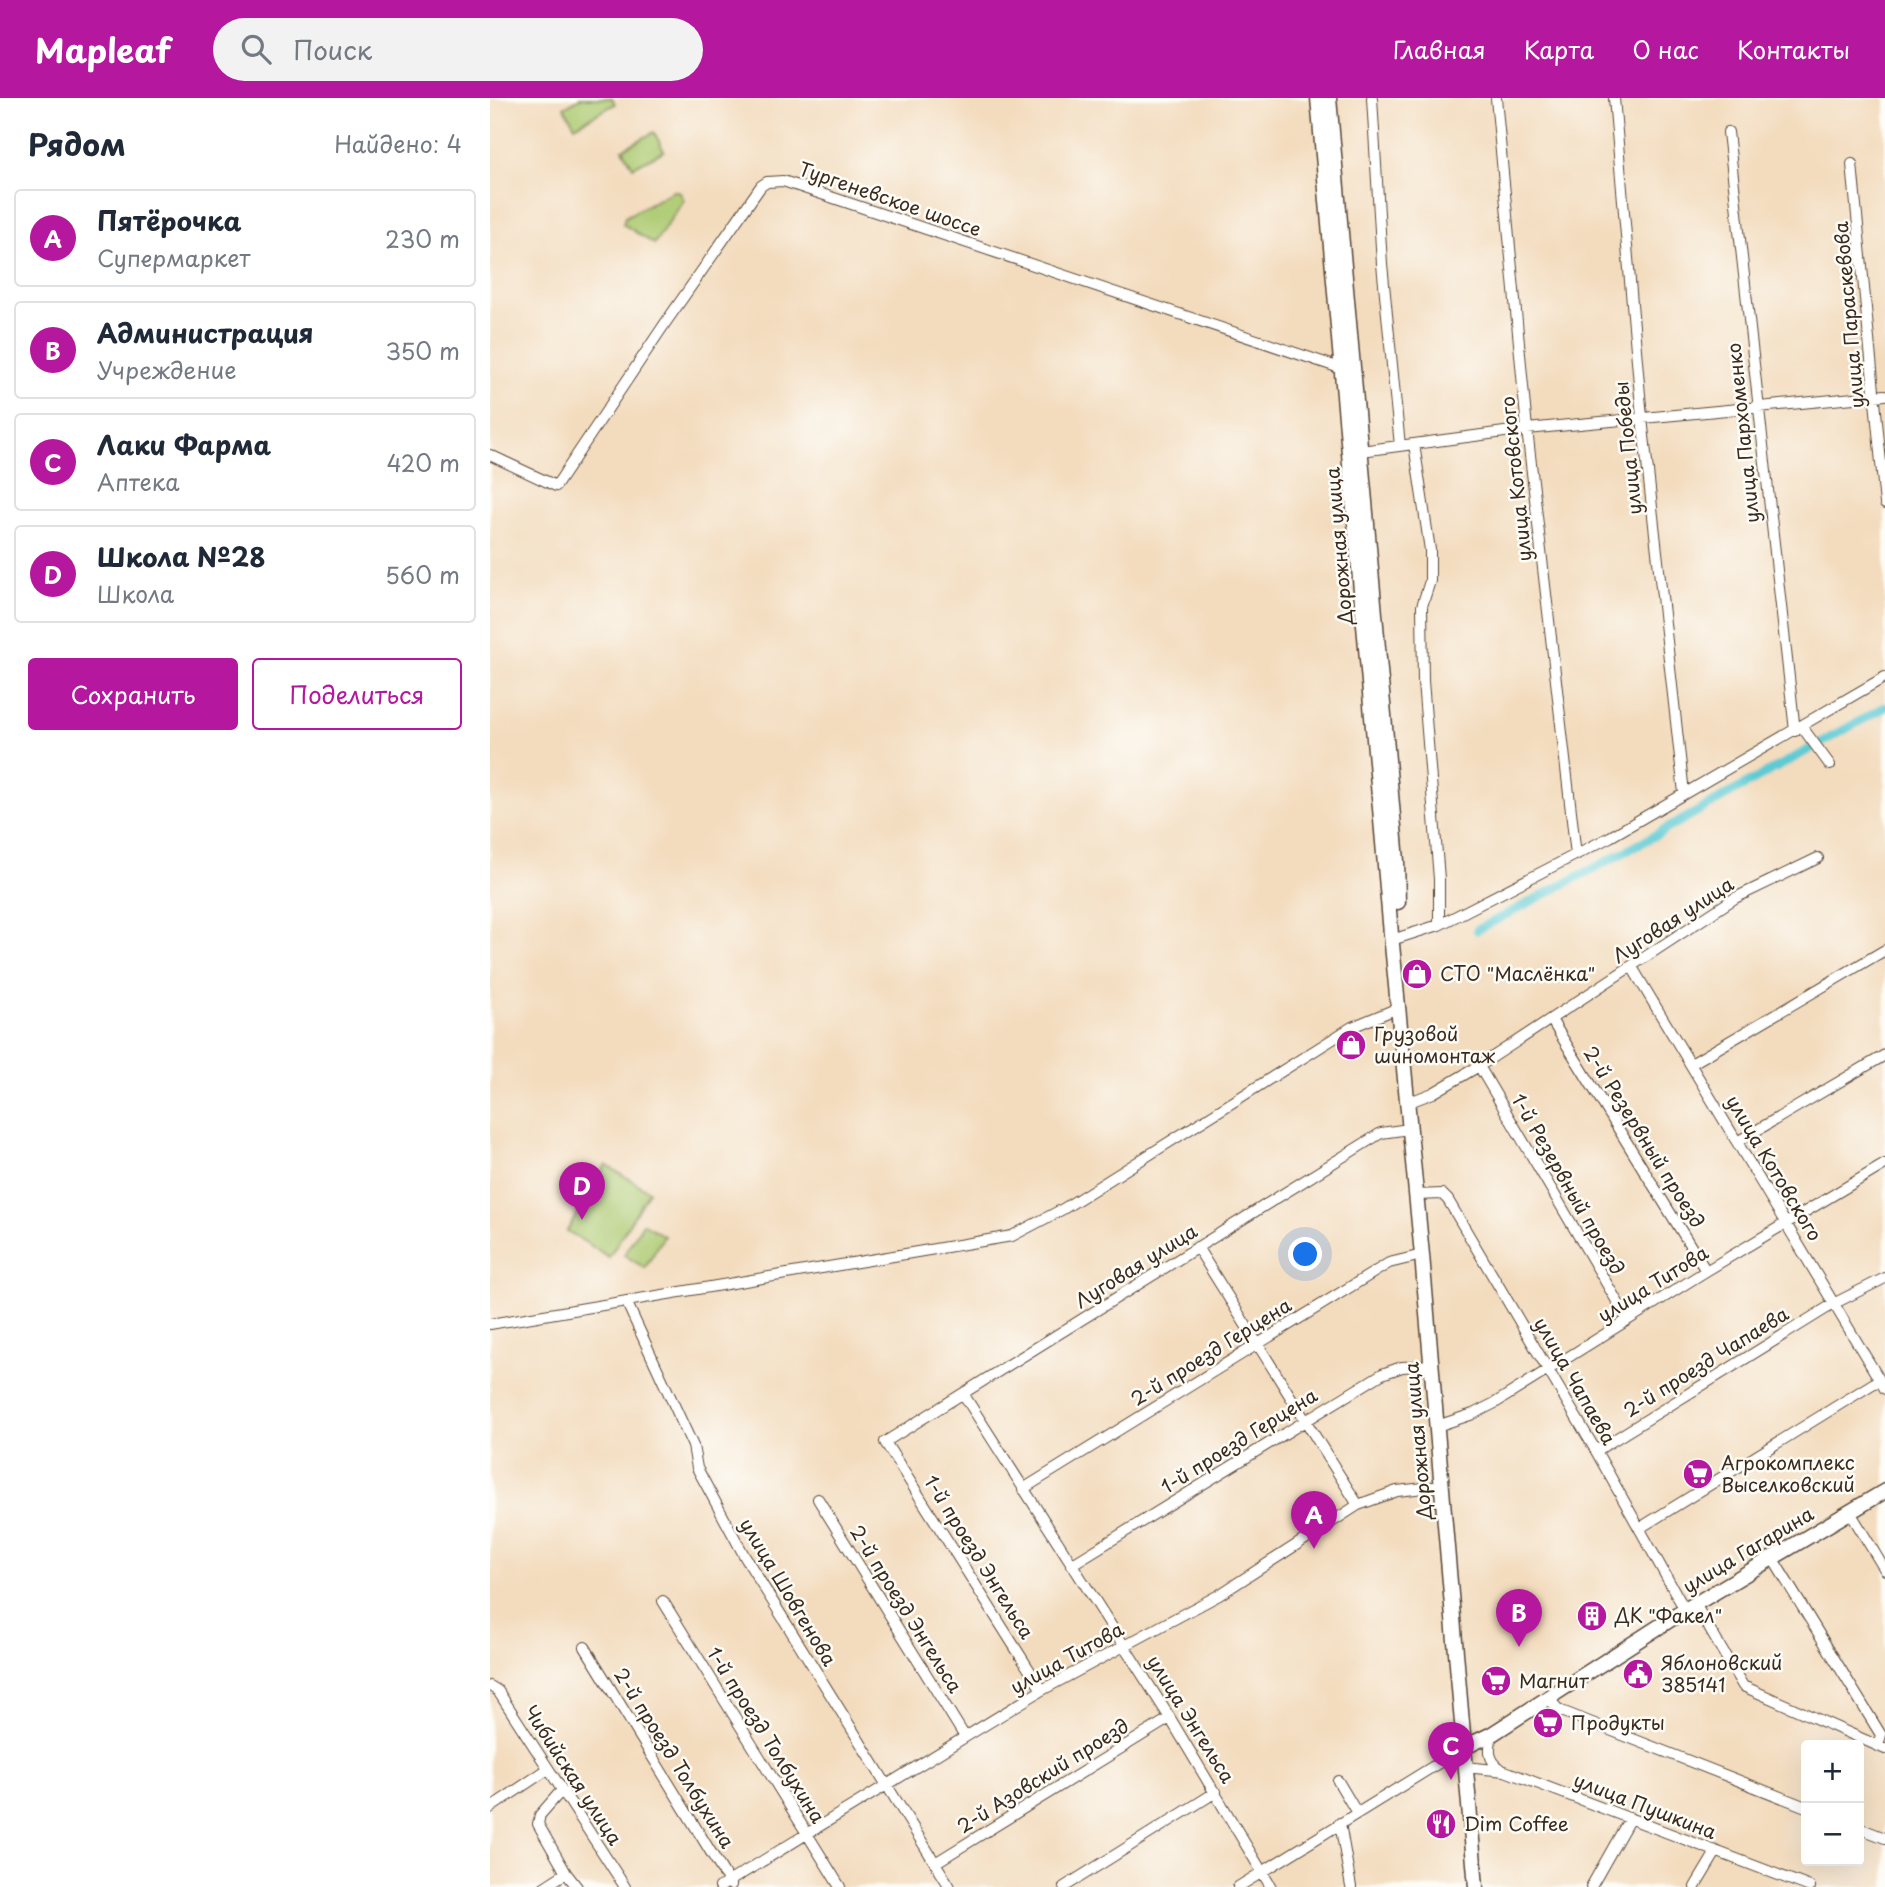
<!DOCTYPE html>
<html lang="ru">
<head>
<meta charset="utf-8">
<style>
	:root { --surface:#fff; --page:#f2f2f3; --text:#1f2937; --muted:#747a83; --line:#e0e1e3; --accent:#b5179e }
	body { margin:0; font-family:"Playpen Sans",sans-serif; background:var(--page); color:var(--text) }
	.controls { position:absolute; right:21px; bottom:21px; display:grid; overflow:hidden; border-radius:7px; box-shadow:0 7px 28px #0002 }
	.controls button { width:63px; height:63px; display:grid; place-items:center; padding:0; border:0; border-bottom:2px solid var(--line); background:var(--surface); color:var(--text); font:35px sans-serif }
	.you { position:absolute; left:816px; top:1157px; width:24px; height:24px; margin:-18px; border:5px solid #fff; border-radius:50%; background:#1a73e8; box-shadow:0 0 0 10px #1a73e833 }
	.badge { display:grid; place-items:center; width:46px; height:46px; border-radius:50%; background:var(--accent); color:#fff; font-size:23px; font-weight:700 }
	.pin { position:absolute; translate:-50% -58px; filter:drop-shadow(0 2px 4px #0008) }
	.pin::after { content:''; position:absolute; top:37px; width:24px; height:21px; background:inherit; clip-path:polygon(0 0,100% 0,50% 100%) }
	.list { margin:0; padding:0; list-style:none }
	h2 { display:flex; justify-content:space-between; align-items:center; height:91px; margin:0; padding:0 28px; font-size:30px }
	h2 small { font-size:23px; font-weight:400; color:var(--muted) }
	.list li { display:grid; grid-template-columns:46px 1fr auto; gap:21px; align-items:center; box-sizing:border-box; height:98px; margin:0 14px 14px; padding:0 14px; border:2px solid var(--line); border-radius:7px }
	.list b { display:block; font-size:26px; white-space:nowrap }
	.list p { margin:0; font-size:23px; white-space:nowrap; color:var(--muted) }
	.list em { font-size:23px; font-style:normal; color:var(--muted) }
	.actions { display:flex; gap:14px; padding:21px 28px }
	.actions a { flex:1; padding:16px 0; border:2px solid var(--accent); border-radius:7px; text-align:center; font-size:24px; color:var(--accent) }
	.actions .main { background:var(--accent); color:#fff }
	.icon { flex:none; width:38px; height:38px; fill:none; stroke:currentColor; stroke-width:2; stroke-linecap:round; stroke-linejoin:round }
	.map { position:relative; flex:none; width:1395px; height:1789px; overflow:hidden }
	header { display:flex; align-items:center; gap:42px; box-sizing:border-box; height:98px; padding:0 35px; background:var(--accent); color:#fff }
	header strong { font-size:33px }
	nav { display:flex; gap:38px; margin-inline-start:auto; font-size:24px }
	.search { width:490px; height:63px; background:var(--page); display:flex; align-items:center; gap:18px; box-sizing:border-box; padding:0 24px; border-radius:38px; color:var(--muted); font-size:26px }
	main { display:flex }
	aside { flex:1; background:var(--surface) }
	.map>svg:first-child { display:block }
	.green { fill:#adca72; stroke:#747a48; stroke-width:2 }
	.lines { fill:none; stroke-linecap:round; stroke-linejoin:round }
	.canal { stroke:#5dcad4; stroke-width:9 }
	.street-casing { stroke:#574536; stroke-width:12 }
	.secondary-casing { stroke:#574536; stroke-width:17 }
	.street { stroke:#fff; stroke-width:10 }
	.secondary { stroke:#fff; stroke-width:14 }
	.labels { text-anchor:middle; stroke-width:5; stroke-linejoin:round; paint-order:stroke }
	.street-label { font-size:19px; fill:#3b2a1e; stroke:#fdfcf7 }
	.poi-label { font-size:19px; fill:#3b2a1e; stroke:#fdfcf7; text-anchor:start }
</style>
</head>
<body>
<header>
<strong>Mapleaf</strong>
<div class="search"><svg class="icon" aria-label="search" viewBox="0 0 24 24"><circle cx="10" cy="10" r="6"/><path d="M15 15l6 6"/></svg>Поиск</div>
<nav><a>Главная</a><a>Карта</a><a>О нас</a><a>Контакты</a></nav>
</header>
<main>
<aside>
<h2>Рядом<small>Найдено: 4</small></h2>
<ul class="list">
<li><span class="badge">A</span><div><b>Пятёрочка</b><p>Супермаркет</p></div><em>230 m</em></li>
<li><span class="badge">B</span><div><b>Администрация</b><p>Учреждение</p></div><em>350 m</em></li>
<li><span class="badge">C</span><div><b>Лаки Фарма</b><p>Аптека</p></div><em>420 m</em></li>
<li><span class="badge">D</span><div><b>Школа №28</b><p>Школа</p></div><em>560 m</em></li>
</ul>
<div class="actions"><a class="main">Сохранить</a><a>Поделиться</a></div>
</aside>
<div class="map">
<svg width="1395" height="1789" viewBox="0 0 1395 1789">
	<rect width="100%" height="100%" fill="#fdfcf7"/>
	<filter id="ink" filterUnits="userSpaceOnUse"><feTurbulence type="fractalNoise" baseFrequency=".0143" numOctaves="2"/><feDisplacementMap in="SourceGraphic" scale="14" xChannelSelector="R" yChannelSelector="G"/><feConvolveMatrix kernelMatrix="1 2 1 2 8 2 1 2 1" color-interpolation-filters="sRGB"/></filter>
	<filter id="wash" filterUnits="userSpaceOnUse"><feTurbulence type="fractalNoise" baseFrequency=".00686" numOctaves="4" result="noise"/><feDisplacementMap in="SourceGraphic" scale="28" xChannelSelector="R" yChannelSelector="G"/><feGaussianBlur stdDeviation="1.57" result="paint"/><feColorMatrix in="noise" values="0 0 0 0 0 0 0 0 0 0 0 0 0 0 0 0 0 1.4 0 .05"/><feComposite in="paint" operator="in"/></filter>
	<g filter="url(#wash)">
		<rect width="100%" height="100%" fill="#f3dbbd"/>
		<path class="green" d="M90,0H122L125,6L85,28L74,9Z
			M164,34L174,53L143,69L133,51Z
			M183,93H189L194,102L164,146L133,126L135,119Z
			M116,1067L159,1093L119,1159L77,1133Z
			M153,1125L174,1138L155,1170L134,1157Z"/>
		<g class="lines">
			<path class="canal" d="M987,832L1144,749L1395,609"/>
		</g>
	</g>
	<g filter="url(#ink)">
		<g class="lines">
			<g class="street-casing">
				<path id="street" d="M882,0L892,166L910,348
					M1006,0L1037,331L1086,757
					M1124,0L1152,320L1194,695
					M1238,34L1305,633
					M1362,66L1395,406
					M924,346L940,452V483L932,508L933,583L949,781V827
					M871,353L1037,331L1395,297
					M0,357L66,388L176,224L271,88L277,84L293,83L856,272
					M1312,629L1340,667
					M908,840L949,827L1120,739L1395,579
					M1142,869L1395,1291
					M1062,923L1216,1173
					M1201,966L1395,852
					M989,968L1138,1222
					M917,1005L943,995L989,968L1245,800L1328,760
					M1247,1044L1395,957
					M927,1097L952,1096L958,1102L1106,1353L1195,1512
					M707,1149L868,1407
					M136,1203L203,1348L207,1370L255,1459L460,1789
					M0,1226L522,1138L573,1111L862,929L908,910
					M474,1297L680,1620L781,1789
					M947,1328L983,1316L1005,1305L1216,1173L1395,1066
					M1106,1353L1345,1205L1395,1180
					M533,1391L899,1165L932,1157
					M328,1401L475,1639
					M1360,1414L1395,1472
					M1150,1430L1389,1282
					M1283,1461L1391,1637L1388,1648
					M581,1467L892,1276L912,1269L941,1267
					M173,1503L350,1789
					M1205,1506L1253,1588L1395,1651
					M95,1549L241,1787
					M0,1588L8,1593L135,1789
					M552,1592L395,1344L891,1035L919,1031
					M1059,1601L1069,1612L1316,1709
					M1002,1636C999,1651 997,1662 1011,1671
					M975,1669L1015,1673L1320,1789
					M848,1683L867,1715
					M71,1693L50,1717L48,1726L76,1775L87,1789
					M0,1710L58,1671
					M850,1725L861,1789
					M1369,1730L1395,1740
					M445,1765L680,1620
					M54,1789L76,1775
					M230,1789L552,1592L729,1497L868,1407L907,1393L952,1388
					M574,1789L726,1694
					M748,1789L973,1650
					M1101,1789L1140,1720
					M1205,1789L1226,1754"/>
			</g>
			<g class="secondary-casing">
				<path id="secondary" d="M828,0L901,836L932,1157L986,1789
					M839,0L907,763L908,804
					M973,1650L1002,1636L1195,1512L1395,1393"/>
			</g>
			<use href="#street" class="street"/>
			<use href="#secondary" class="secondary"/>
		</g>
	</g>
	<defs>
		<g id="shop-disc" transform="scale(1.575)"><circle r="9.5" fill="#b5179e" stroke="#fdfcf7"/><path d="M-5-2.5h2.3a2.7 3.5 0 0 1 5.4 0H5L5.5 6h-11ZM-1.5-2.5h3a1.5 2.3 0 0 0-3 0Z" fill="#fff"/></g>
		<g id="supermarket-disc" transform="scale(1.575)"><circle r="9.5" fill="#b5179e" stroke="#fdfcf7"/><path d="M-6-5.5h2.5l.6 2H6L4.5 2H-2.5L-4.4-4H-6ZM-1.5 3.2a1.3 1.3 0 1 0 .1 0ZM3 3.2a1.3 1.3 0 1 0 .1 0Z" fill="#fff"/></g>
		<g id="building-disc" transform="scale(1.575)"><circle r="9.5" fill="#b5179e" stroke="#fdfcf7"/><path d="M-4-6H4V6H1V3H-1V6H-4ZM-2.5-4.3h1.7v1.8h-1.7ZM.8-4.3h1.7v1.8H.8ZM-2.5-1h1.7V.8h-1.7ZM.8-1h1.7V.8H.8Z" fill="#fff"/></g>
		<g id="civic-disc" transform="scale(1.575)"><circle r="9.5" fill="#b5179e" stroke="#fdfcf7"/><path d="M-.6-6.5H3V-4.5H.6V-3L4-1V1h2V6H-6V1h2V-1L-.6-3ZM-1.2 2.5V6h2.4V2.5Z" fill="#fff"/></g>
		<g id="restaurant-disc" transform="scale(1.575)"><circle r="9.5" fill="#b5179e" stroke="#fdfcf7"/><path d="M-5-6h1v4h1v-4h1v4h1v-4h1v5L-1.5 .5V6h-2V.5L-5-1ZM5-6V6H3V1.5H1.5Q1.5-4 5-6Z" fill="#fff"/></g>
	</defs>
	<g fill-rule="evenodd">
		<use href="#shop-disc" x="927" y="876"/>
		<use href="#shop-disc" x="861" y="947"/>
		<use href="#supermarket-disc" x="1208" y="1376"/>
		<use href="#building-disc" x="1102" y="1518"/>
		<use href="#civic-disc" x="1148" y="1576"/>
		<use href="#supermarket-disc" x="1006" y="1583"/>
		<use href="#supermarket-disc" x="1058" y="1625"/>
		<use href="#restaurant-disc" x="951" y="1726"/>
	</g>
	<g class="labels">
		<g class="street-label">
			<text transform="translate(400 101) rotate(19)" y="7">Тургеневское шоссе</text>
			<text transform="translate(1359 217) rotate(-95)" y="7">улица Параскевова</text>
			<text transform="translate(1253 335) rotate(-96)" y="7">улица Пархоменко</text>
			<text transform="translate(1138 350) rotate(-96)" y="7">улица Победы</text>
			<text transform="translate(1026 381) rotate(-96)" y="7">улица Котовского</text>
			<text transform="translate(849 448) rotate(-95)" y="7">Дорожная улица</text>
			<text transform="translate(1183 822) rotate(-33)" y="7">Луговая улица</text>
			<text transform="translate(1154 1039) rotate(58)" y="7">2-й Резервный проезд</text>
			<text transform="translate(1284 1070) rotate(59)" y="7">улица Котовского</text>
			<text transform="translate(1078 1086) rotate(60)" y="7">1-й Резервный проезд</text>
			<text transform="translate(646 1168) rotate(-32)" y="7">Луговая улица</text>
			<text transform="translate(1163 1186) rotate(-32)" y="7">улица Титова</text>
			<text transform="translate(721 1254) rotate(-32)" y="7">2-й проезд Герцена</text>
			<text transform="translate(1216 1264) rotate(-32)" y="7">2-й проезд Чапаева</text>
			<text transform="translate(1085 1283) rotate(60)" y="7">улица Чапаева</text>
			<text transform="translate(749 1343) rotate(-32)" y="7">1-й проезд Герцена</text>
			<text transform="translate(928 1343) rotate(-95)" y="7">Дорожная улица</text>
			<text transform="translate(1258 1452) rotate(-31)" y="7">улица Гагарина</text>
			<text transform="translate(489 1459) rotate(58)" y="7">1-й проезд Энгельса</text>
			<text transform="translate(298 1494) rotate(59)" y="7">улица Шовгенова</text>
			<text transform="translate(416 1511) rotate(58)" y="7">2-й проезд Энгельса</text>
			<text transform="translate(577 1560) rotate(-29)" y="7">улица Титова</text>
			<text transform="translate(701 1621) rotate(58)" y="7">улица Энгельса</text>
			<text transform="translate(276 1637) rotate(58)" y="7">1-й проезд Толбухина</text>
			<text transform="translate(184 1660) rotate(58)" y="7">2-й проезд Толбухина</text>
			<text transform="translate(83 1677) rotate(57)" y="7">Чибийская улица</text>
			<text transform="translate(553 1678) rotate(-32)" y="7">2-й Азовский проезд</text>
			<text transform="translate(1155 1708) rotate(21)" y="7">улица Пушкина</text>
		</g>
		<g class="poi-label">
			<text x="950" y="883">СТО "Маслёнка"</text>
			<text x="884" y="943">Грузовой<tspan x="884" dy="22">шиномонтаж</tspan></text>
			<text x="1231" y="1372">Агрокомплекс<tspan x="1231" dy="22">Выселковский</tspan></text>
			<text x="1125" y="1525">ДК "Факел"</text>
			<text x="1171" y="1572">Яблоновский<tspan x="1171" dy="22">385141</tspan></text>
			<text x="1029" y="1590">Магнит</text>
			<text x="1081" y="1632">Продукты</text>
			<text x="974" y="1733">Dim Coffee</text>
		</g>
	</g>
</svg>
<div class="controls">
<button>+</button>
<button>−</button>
</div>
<div class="you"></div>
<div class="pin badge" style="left:824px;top:1451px">A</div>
<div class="pin badge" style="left:1029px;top:1549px">B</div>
<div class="pin badge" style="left:961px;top:1682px">C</div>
<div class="pin badge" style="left:92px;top:1122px">D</div>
</div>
</main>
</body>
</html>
